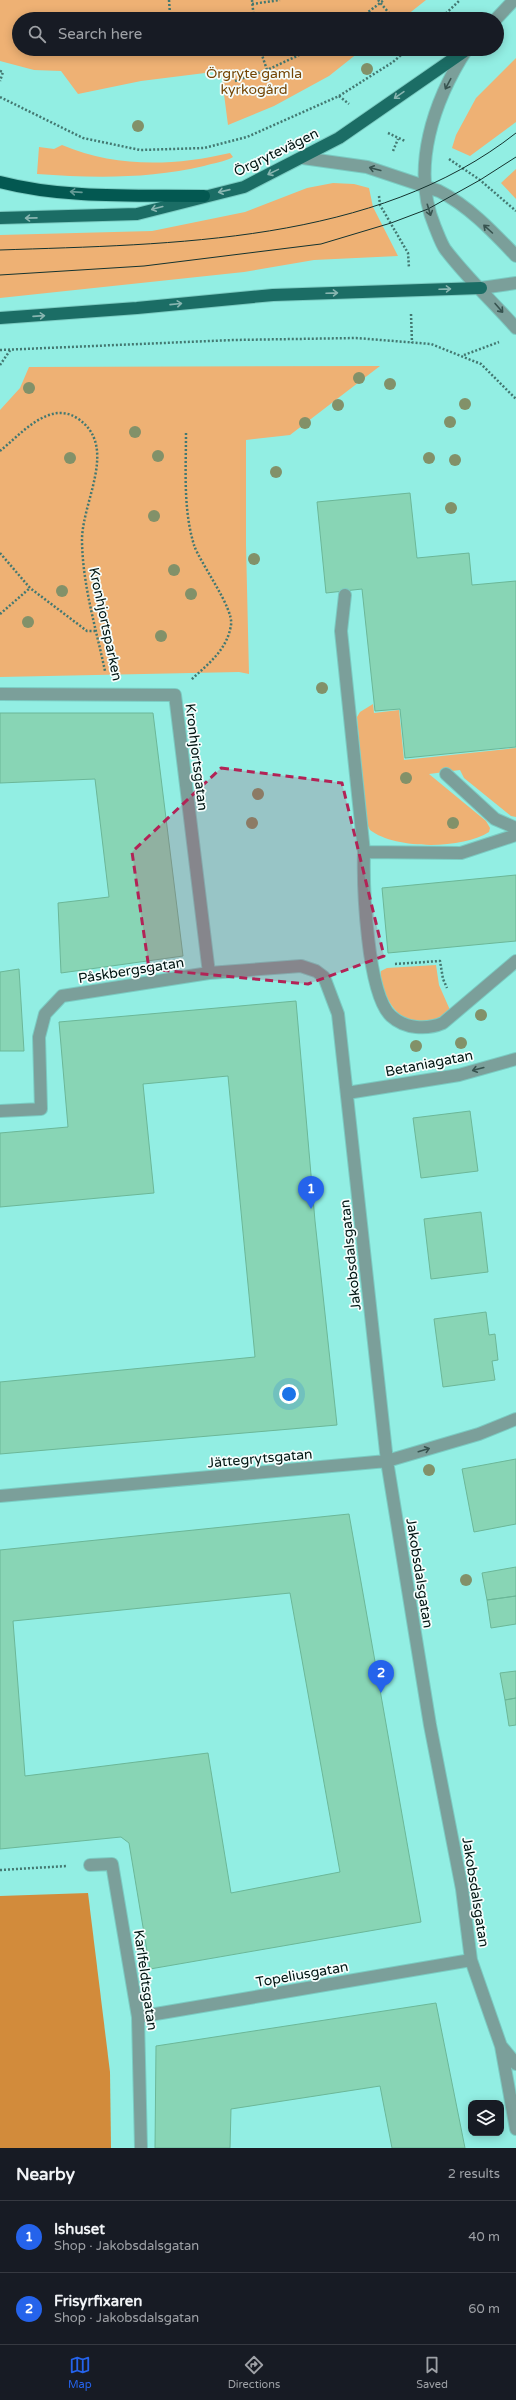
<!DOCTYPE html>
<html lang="en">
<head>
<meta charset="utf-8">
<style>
	:root { --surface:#171b24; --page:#20242c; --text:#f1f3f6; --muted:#9ea1a6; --line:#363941; --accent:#2563eb }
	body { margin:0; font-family:"Varela Round",sans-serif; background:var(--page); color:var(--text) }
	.controls { position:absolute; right:12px; bottom:12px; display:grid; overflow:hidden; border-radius:8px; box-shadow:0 2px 10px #0003 }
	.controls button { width:36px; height:36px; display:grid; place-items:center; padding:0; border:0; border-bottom:1px solid var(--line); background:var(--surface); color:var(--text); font:20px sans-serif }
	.you { position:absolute; left:289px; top:1394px; width:14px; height:14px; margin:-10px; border:3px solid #fff; border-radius:50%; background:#1a73e8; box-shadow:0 0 0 6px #1a73e833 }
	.badge { display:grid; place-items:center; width:26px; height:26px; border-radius:50%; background:var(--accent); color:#fff; font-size:13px; font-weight:700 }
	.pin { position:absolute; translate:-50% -33px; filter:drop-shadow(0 1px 2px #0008) }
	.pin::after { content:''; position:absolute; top:21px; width:14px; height:12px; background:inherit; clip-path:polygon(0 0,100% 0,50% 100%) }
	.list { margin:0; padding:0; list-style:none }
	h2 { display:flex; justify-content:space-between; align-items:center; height:52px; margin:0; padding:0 16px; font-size:17px }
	h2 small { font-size:13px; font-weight:400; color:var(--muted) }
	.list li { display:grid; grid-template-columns:26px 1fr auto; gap:12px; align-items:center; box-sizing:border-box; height:72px; padding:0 16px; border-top:1px solid var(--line) }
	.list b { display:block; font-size:15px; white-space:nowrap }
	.list p { margin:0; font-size:13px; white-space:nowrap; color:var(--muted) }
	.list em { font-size:13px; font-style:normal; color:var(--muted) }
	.icon { flex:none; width:22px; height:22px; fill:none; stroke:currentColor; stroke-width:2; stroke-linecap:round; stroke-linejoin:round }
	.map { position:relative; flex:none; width:516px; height:2148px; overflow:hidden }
	.search { position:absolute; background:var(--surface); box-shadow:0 2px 10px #0003; left:12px; right:12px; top:12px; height:44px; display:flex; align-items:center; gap:10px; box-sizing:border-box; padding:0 14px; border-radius:22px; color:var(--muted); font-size:15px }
	.sheet { height:196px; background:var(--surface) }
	nav { display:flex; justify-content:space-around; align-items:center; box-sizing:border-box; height:56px; border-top:1px solid var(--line); background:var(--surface); font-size:11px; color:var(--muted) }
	nav a { display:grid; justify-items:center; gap:2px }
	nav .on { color:var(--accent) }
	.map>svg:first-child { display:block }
	.green { fill:#eeb174 }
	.forest { fill:#d28b3b }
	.building { fill:#88d5b5; stroke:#6bb798; fill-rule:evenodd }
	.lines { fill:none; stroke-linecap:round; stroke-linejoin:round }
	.minor-casing { stroke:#7bcbc2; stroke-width:14 }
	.major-casing { stroke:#7bcbc2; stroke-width:14 }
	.highway-casing { stroke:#7bcbc2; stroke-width:14 }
	.path { stroke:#437871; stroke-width:2.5; stroke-dasharray:2 2; stroke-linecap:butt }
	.minor { stroke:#7b9f9a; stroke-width:12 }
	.major { stroke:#1b6d65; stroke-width:12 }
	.highway { stroke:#035851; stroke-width:12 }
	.tram { stroke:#14332f; stroke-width:1 }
	.tree { fill:#829169 }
	.oneway { stroke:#37534f }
	.oneway2 { stroke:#88b5b0 }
	.oneway3 { stroke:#649a95 }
	.marked { fill:#b22356; fill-opacity:0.2; stroke:#b22356; stroke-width:3; stroke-dasharray:8 5; stroke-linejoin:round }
	.labels { text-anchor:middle; stroke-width:3.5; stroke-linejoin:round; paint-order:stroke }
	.park-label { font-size:14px; fill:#744505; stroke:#f5fdfc }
	.street-label { font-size:14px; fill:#001512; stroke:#f5fdfc }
</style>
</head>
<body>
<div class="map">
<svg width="516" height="2148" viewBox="0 0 516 2148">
	<rect width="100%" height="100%" fill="#92eee3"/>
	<path class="green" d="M0,0H426L402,19H19V49H363L329,76L274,106L228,125L221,71L141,81L78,94L61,71L34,70L0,61Z
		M516,58V122L470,156L452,148L456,135L476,98Z
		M62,145C116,168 174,166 230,153L233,157C225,162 213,163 204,166C149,179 93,178 37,174L39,147L54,149Z
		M516,169V199L501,183Z
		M333,183L354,184L369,188L373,207L398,256L314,260L244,272L0,298V235L152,231L245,212L307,188Z
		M380,366L290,435L246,440V545L249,674L239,672L0,677V410L20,388L29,367Z
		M373,704L374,713L399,710L404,760L516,748V817L511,816L464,778L460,770L429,774L486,821L490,828L489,832C463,849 396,850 370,830L367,824L357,717L360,712Z
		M436,965L439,985L450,1010C422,1035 392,1020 383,986C382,981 380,975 381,971L387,968Z"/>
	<path class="forest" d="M88,1893L110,2072L111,2148H0V1896Z"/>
	<path class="building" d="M410,493L417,558L469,553L472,585L516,581V747L405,758L400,709L375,711L362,589L326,593L317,502Z
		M0,713H153L183,956L61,973L58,903L109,897L95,779L0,783Z
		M516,875V941L388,953L382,888Z
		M19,969L24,1051H0V972Z
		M296,1001L315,1221L337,1425L0,1454V1382L255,1357L228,1076L143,1084L154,1193L0,1207V1133L68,1127L59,1022Z
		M470,1111L478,1171L421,1178L413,1118Z
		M481,1212L488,1272L431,1279L424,1219Z
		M486,1312L489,1335L495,1334L498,1360L492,1361L495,1380L443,1387L434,1319Z
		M516,1459V1524L474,1532L462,1469Z
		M349,1514L421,1922L150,1969L129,1843L121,1837L0,1849V1550ZM290,1593L340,1872L231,1893L208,1753L25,1776L13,1621Z
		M516,1567V1596L487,1600L482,1573Z
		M516,1596V1624L491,1628L487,1600Z
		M516,1671V1698L505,1700L500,1673Z
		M516,1698V1725L509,1726L505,1700Z
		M436,2003L465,2148H392L380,2086L231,2109L230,2148H155L156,2046Z"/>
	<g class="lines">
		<g class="minor-casing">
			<path id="minor" d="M496,19L514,0
				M467,49C434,100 410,168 435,227C438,234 441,243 445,249C466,277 493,302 516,328
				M303,158L367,167L439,191C469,206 494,233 516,256
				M481,288L516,283
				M345,595L341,631L364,852C363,886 367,994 391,1016C405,1029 427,1030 443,1023L516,961
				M0,694L175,695L209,973
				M446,774L495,819L516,828
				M364,852L461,853L516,835
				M347,1093L459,1075L516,1059
				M0,1111L41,1109L39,1037L45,1014L62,996L209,973L301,966L316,971L324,977L338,1014L387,1461L430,1725L462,1889L471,1960L501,2046L516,2129
				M0,1496L387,1461L479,1434L516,1419
				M90,1865L112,1864L138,2017L141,2148
				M138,2017L471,1960
				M502,2047L516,2064"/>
		</g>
		<g class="major-casing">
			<path id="major" d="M0,218L137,214L244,187L339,138L466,50
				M0,318L137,308L273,295L481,288"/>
		</g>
		<g class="highway-casing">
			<path id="highway" d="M0,182C65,199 137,195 204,196"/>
		</g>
		<path class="path" d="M169,0L170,14
			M252,0L254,19
			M378,0L394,19
			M252,4L280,0
			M359,19L384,0
			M440,19L460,0
			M260,49L267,70
			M0,71L3,72L0,81
			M235,81L267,70L312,49
			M339,96L349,104
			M0,97L83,138L140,150L204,148L247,137L339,96L393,62L408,49
			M388,133L405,141
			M393,151L398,139
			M449,159L480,180L516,211
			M379,196L380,205L408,253L409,268
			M411,314L412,343
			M0,350L233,340L356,338L431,344L481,364L516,399
			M464,355L499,342
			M0,365L11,349
			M186,433C186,470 183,509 194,545C200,563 234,608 231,625C227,650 209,663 191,680
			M0,451C20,435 49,400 77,418C120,446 81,502 82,542C83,587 96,628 105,671
			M0,553L30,588L87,631H95
			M0,614L30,588
			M395,964L440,961L443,979L447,988
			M0,1870L67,1866"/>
		<use href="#minor" class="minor"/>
		<use href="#major" class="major"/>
		<use href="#highway" class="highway"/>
		<path class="tram" d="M0,250C172,244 375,244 516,133
			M0,275L144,266L321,244L391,223L428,209L480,180L516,157"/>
	</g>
	<g class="tree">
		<circle cx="367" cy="69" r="6"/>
		<circle cx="138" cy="126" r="6"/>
		<circle cx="359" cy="378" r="6"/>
		<circle cx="390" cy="384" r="6"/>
		<circle cx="29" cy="388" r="6"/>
		<circle cx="465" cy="404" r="6"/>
		<circle cx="338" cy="405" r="6"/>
		<circle cx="450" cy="422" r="6"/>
		<circle cx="305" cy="423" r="6"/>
		<circle cx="135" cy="432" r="6"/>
		<circle cx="158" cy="456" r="6"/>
		<circle cx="70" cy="458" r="6"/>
		<circle cx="429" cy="458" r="6"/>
		<circle cx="455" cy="460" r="6"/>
		<circle cx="276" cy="472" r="6"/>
		<circle cx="451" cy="508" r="6"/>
		<circle cx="154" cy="516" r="6"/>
		<circle cx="254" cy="559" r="6"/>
		<circle cx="174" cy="570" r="6"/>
		<circle cx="62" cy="591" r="6"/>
		<circle cx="191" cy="594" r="6"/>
		<circle cx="28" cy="622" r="6"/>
		<circle cx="161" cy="636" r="6"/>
		<circle cx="322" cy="688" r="6"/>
		<circle cx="406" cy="778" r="6"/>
		<circle cx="258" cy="794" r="6"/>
		<circle cx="252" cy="823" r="6"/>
		<circle cx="453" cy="823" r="6"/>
		<circle cx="481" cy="1015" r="6"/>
		<circle cx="461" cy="1043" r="6"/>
		<circle cx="416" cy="1046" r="6"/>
		<circle cx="429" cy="1470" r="6"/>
		<circle cx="466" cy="1580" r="6"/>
	</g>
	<defs><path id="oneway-shaft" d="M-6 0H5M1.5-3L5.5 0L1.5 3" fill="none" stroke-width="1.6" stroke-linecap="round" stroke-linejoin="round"/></defs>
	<g class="oneway">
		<use href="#oneway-shaft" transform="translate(448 84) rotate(118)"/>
		<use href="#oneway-shaft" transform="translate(375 169) rotate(-165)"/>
		<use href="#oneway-shaft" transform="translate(429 210) rotate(73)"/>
		<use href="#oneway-shaft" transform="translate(488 229) rotate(-138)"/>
		<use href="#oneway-shaft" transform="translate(499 308) rotate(49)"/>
		<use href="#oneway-shaft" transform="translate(478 1069) rotate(165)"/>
		<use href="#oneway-shaft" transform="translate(424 1450) rotate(-17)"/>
	</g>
	<g class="oneway2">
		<use href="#oneway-shaft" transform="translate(399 95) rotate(145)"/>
		<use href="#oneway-shaft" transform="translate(273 172) rotate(154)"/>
		<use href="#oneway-shaft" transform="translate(224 191) rotate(167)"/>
		<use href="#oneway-shaft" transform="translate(157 208) rotate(165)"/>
		<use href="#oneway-shaft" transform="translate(31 218) rotate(179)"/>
		<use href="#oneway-shaft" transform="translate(445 289) rotate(-2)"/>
		<use href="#oneway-shaft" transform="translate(332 293) rotate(-2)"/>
		<use href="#oneway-shaft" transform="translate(176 304) rotate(-6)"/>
		<use href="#oneway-shaft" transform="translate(39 316) rotate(-4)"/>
	</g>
	<use class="oneway3" href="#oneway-shaft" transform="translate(76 192) rotate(-176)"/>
	<path class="marked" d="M221,768L342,783L384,956L308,984L149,969L132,852Z"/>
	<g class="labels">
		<g class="park-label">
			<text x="254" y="78">Örgryte gamla<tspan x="254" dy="16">kyrkogård</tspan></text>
		</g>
		<g class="street-label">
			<text transform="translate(276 152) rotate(-26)" y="5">Örgrytevägen</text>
			<text transform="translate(106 624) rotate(78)" y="5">Kronhjortsparken</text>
			<text transform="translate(197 757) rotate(83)" y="5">Kronhjortsgatan</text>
			<text transform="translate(131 970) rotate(-9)" y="5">Påskbergsgatan</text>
			<text transform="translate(429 1063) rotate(-11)" y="5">Betaniagatan</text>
			<text transform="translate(350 1255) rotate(-96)" y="5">Jakobsdalsgatan</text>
			<text transform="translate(260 1458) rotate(-5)" y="5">Jättegrytsgatan</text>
			<text transform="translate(420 1573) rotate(81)" y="5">Jakobsdalsgatan</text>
			<text transform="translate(476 1892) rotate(81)" y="5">Jakobsdalsgatan</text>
			<text transform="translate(302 1974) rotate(-10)" y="5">Topeliusgatan</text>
			<text transform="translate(146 1980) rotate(82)" y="5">Karlfeldtsgatan</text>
		</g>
	</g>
</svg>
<div class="controls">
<button><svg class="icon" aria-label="layers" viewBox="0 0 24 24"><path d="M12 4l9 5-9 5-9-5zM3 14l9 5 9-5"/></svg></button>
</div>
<div class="you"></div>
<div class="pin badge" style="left:311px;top:1209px">1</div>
<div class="pin badge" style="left:381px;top:1693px">2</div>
<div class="search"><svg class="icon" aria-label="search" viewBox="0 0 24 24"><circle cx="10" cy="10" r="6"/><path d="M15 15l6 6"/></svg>Search here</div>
</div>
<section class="sheet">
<h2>Nearby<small>2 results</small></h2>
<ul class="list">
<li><span class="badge">1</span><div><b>Ishuset</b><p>Shop · Jakobsdalsgatan</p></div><em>40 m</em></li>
<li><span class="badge">2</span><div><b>Frisyrfixaren</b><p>Shop · Jakobsdalsgatan</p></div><em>60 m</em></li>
</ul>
</section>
<nav>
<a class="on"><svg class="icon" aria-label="map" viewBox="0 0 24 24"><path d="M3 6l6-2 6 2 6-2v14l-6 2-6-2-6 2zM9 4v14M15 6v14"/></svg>Map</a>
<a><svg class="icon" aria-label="directions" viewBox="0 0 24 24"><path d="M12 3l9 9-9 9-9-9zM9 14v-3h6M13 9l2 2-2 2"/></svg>Directions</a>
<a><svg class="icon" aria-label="saved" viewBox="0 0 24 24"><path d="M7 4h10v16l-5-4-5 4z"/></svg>Saved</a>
</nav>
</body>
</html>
